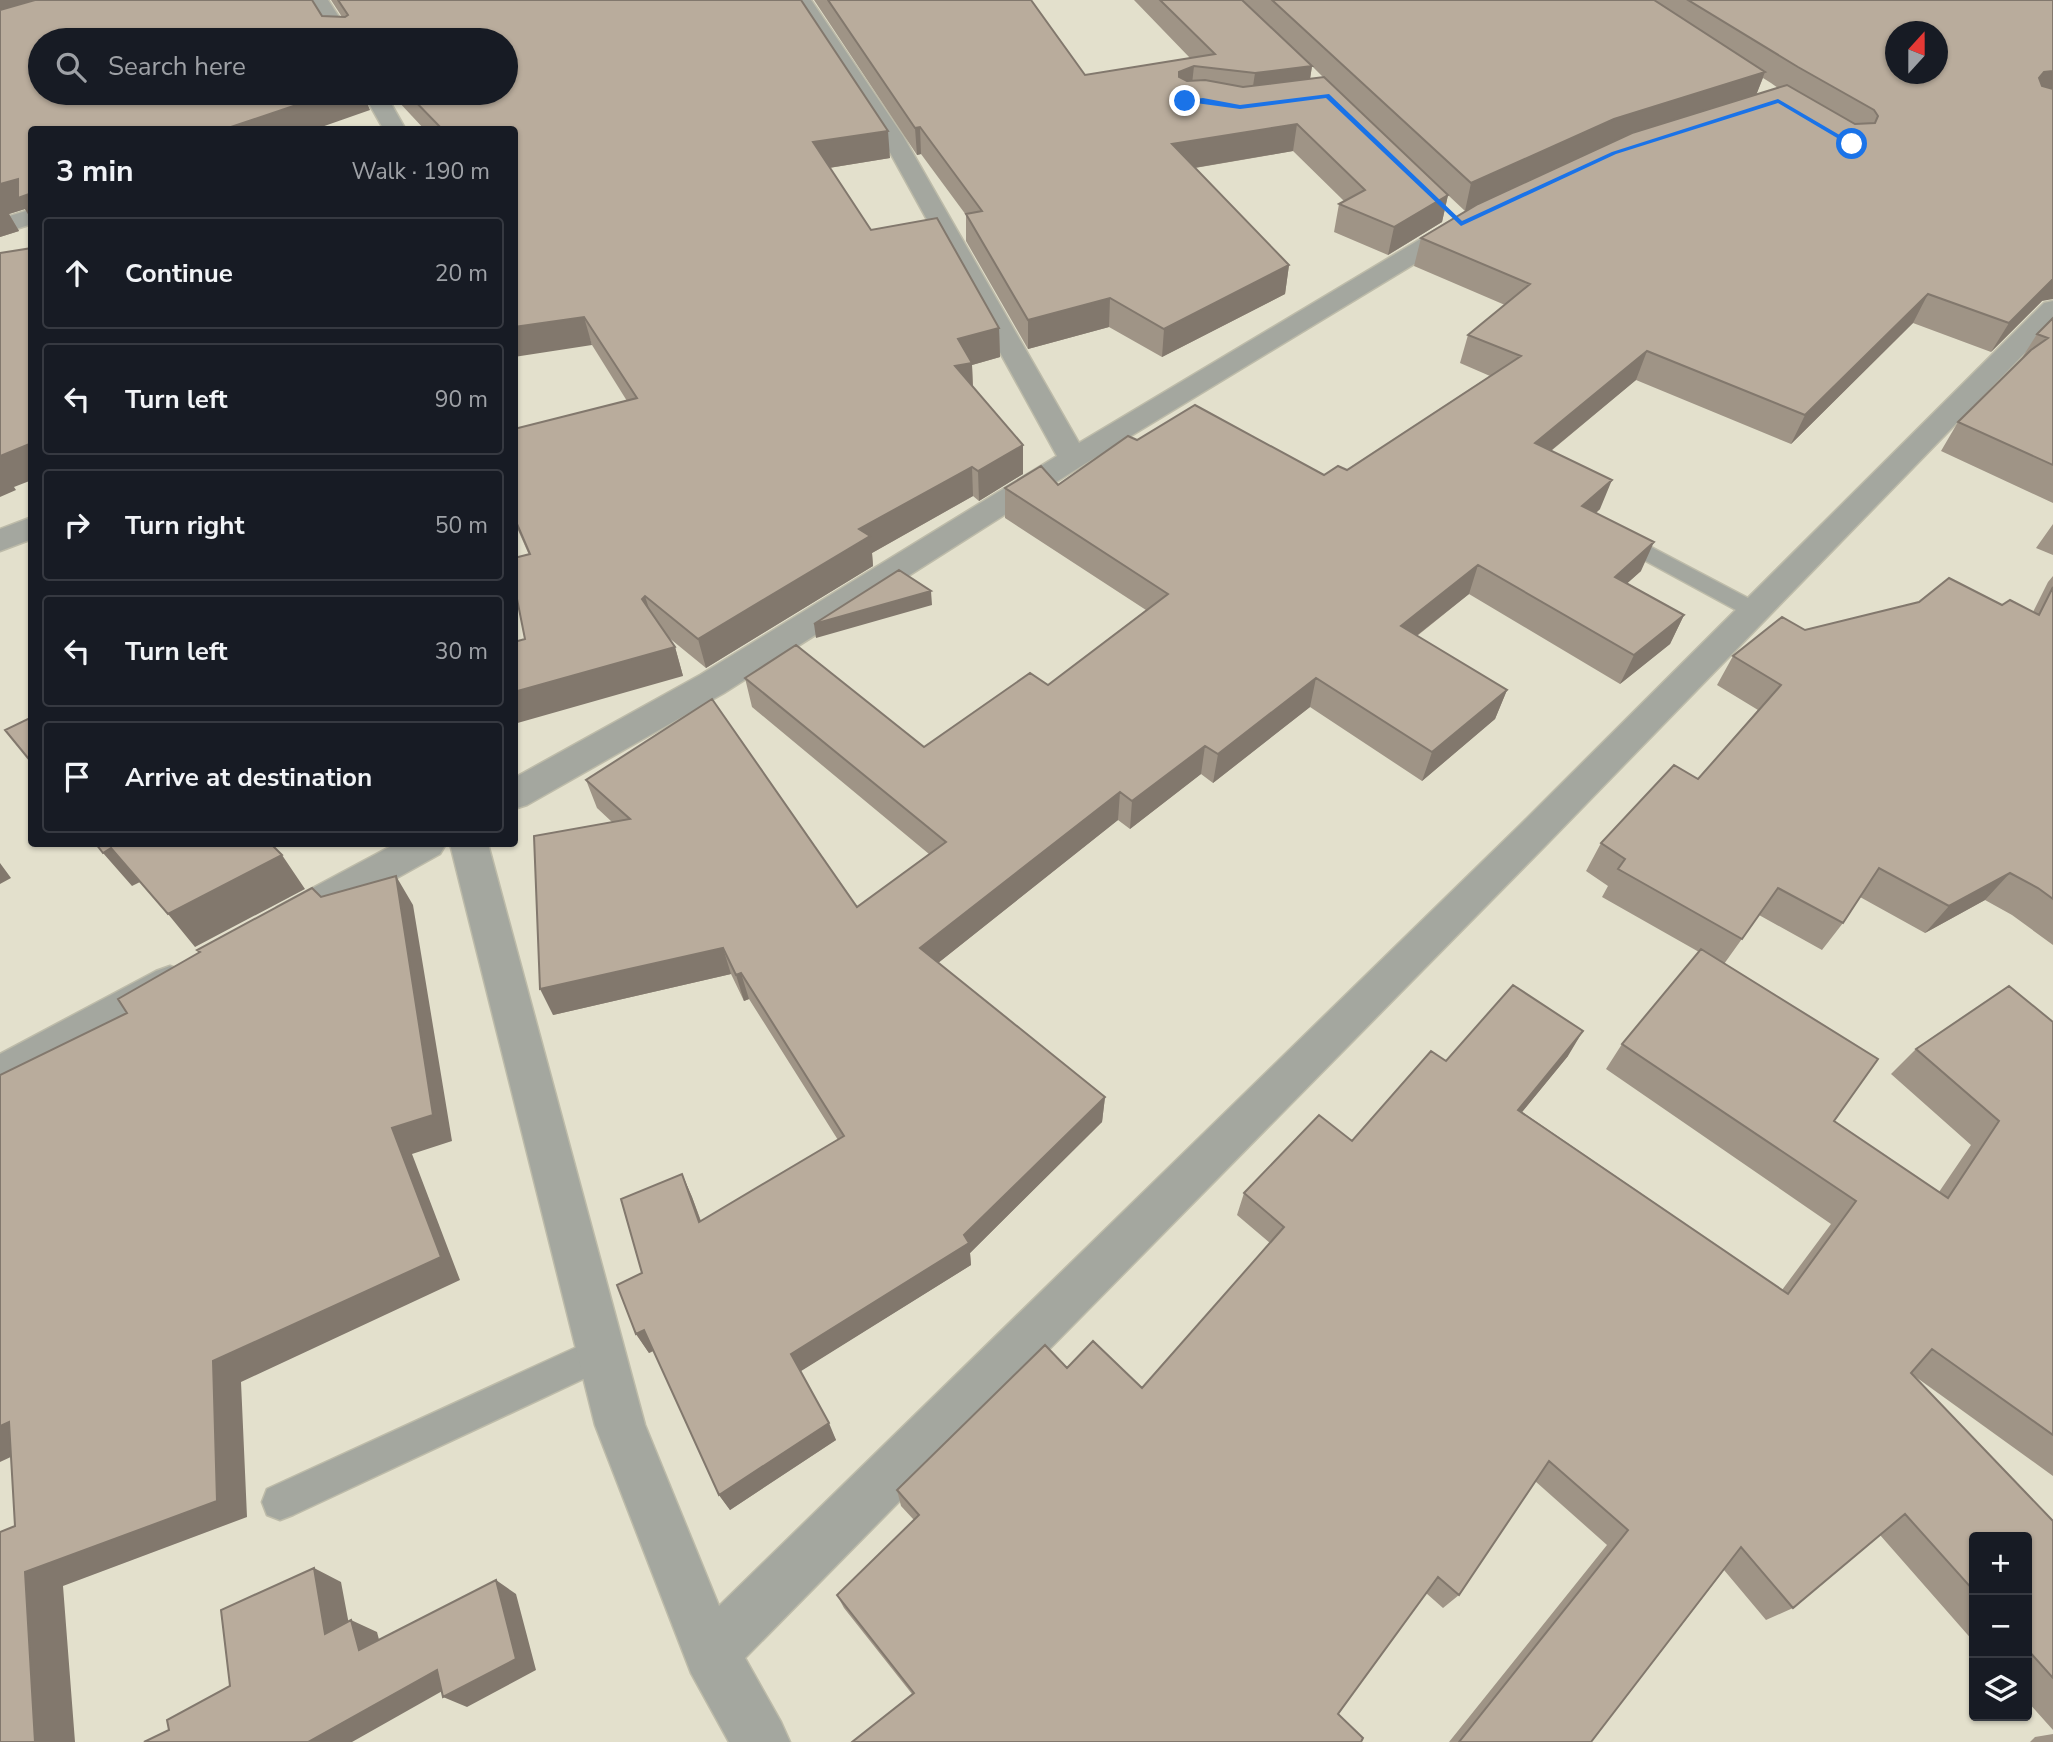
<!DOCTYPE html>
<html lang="en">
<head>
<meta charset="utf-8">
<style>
	:root { --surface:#171b24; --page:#242831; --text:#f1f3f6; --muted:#9ea1a6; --line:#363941 }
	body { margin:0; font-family:"Nunito Sans",sans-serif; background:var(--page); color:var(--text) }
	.controls { position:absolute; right:21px; bottom:21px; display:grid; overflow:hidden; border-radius:7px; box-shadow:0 2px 5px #0004 }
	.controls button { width:63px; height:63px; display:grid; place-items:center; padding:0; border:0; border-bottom:2px solid var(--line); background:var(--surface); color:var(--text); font:35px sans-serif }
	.compass { position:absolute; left:1885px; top:21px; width:63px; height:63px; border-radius:50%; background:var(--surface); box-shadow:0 2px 5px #0004; rotate:21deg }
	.stop { position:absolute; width:21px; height:21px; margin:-16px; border:5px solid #1a73e8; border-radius:50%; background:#fff }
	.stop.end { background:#1a73e8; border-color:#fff; box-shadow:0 2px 7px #0008 }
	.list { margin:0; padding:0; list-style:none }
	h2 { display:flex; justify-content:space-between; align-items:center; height:91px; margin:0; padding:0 28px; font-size:30px }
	h2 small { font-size:23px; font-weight:400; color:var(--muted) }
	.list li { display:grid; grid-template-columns:46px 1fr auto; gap:21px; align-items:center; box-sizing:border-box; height:112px; margin:0 14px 14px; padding:0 14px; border:2px solid var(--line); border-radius:7px }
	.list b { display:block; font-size:26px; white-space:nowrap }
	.list em { font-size:23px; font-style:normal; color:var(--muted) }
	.icon { flex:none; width:38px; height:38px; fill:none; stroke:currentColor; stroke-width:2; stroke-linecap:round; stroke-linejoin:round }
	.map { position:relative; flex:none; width:2053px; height:1742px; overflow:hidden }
	.search { position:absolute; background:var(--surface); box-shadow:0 2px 5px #0004; left:28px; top:28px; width:490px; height:77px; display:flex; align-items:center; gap:18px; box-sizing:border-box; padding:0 24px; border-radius:38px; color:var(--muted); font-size:26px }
	.panel { position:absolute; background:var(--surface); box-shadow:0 2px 5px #0004; left:28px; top:126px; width:490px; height:721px; border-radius:7px }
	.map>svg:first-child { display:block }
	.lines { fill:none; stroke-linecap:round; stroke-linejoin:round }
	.service-casing { stroke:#bdbba9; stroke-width:3 }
	.minor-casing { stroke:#bdbba9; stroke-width:3 }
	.service { fill:#a4a79f; fill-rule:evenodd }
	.minor { fill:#a4a79f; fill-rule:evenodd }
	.wall { fill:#9f9486; fill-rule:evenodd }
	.shaded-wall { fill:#82786d }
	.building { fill:#b9ac9c; stroke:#82786d; stroke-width:2; fill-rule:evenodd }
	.route { fill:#1a73e8 }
</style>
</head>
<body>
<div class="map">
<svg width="2053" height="1742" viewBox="0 0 2053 1742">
	<rect width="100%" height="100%" fill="#e3e0cc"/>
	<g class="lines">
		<g class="service-casing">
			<path id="service" d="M1617,529L1763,606L1766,611L1763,616L1755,619L1747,616L1609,541L1606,536L1609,531Z
				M601,1336L613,1341L618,1353L613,1365L293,1515L280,1520L267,1515L262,1502L267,1489Z"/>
		</g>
		<g class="minor-casing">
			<path id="minor" d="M308,0H328L354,40H334Z
				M791,0H811L903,136L1079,443L1454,219L1463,217L1472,219L1475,224L1472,229L1083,465L724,693L527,805L514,809V778L700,675L1057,456L881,136Z
				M363,93H385L406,130H384Z
				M32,209V224L0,234V219Z
				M2053,301V324L1547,844L745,1658L781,1722L790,1742H729L691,1673L595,1425L450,844H488L645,1425L719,1606L1521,824L2044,303Z
				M32,517V539L0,551V529Z
				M395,844H446L440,854L305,929L291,934L277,929L271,918L277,907Z
				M170,966L184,971L190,983L184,995L15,1089L0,1095V1054L156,971Z"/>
		</g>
		<use href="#service" class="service"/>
		<use href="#minor" class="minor"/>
	</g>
	<path class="wall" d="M0,0L342,17L331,0H801L890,158L829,168L871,230L999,328L1000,357L972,365L973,387L1023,474L979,501L973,496L872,553L873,566L706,668L668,637L675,647L683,676L525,639L529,555L514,521V429L627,401L592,345L514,130H425L397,100L393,102L388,93H506V40H40L370,110L32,130V221L25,209L9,214L19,231L0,237Z
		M814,0H1031L1085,75L1190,58L1134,0H2053L2042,301L1991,352L1913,323L1791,444L1636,380L1551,451L1600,509L1596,513L1641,571L1627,583L1684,615L1670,644L1620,684L1469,594L1417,636L1507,690L1495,719L1422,781L1310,707L1213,783L1201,774L1130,829L1118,820L938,963L1105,1097L1102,1122L970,1253L971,1265L800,1371L836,1440L730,1510L719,1495L654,1351L649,1353L636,1334L642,1273L682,1174L692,1197L701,1221L838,1140L749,999L744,1001L731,974L553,1015L612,822L597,808L586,780L857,907L929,854L752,707L745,678L924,747L1048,685L1146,610L1005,518V488L1058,485L1137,440L1324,475L1347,470L1490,376L1460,363L1468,335L1505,305L1414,266L1421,238L1472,207L1465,211L1448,195L1442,222L1388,255L1334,232L1339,204L1344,201L1293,151L1195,168L1289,265L1285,294L1162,357L1109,327L1028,349L966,241V215L921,154L917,155ZM1312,66L1323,77L1310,79ZM1763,78L1771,83L1778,88L1756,95Z
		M2053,318V503L1941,451L1958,422L2020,361L2037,334Z
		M2053,524V555L2036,548Z
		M2053,576V945L2012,915L1985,900L1925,933L1860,897L1843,923L1822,950L1759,915L1724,964L1834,1121L1939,1192L1971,1145L1891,1074L1916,1049L2053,1022V1476L1913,1375L2053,1521V1730L2027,1701V1537H1974V1642L1880,1535L1793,1608L1766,1620L1724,1570L1591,1742H1449L1607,1545L1535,1481L1459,1595L1443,1608L1426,1593L912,1694L844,1608L837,1595L914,1520L901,1506L897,1490L1067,1368L1142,1388L1270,1243L1237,1215L1244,1193L1352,1141L1446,1061L1568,1056L1522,1112L1782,1290L1831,1224L1606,1069L1622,1044L1699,952L1602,897L1608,886L1586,871L1601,843L1698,779L1758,710L1717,685L1733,656L1805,630L2002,605L2033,612L2048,582Z
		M2053,1734V1742H2030L2035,1737Z"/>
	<path class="shaded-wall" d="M0,0H76L0,21Z
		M1194,66L1191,93L1177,99L1179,72Z
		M1312,66L1308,92L1251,99L1255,73Z
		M2053,71V94L2030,98L2039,78L2044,72Z
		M1765,72L1755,98L1605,145L1465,211L1471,183L1614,119Z
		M332,93H363L370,110L313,130H222Z
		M390,93H395L397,100L393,102Z
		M1297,124L1293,151L1170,172L1172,144Z
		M920,127L921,154L917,155L915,128Z
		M888,131L890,158L816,170L813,142Z
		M18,179L32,193V221L25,209L9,214L19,231L0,237V184Z
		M1448,195L1442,222L1388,255L1394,227Z
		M1289,265L1285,294L1162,357L1164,329Z
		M2053,279V299L2042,301L1991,352L2009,323Z
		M1928,294L1913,323L1791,444L1805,415Z
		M1110,298L1109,327L1028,349V320Z
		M584,317L592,345L514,357V327Z
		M999,328L1000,357L972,365L973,392L955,366L958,339Z
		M1647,351L1636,380L1525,472L1535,443Z
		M32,443V480L14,487L16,490L0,497V456Z
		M1023,445V474L979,501L978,471Z
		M972,467L973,496L872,553L873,566L706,668L698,639L859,529Z
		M1612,480L1600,509L1570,535L1582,506Z
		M1654,542L1641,571L1602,606L1615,577Z
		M1478,565L1469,594L1392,655L1401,626Z
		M931,591L932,605L816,638L814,624Z
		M645,596L654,625L642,599Z
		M1684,615L1670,644L1620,684L1634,655Z
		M675,647L683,676L514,724V692Z
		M1316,678L1310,707L1213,783L1218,754Z
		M1507,690L1495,719L1422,781L1432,752Z
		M1205,746L1201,774L1130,829L1132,801Z
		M1120,792L1118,820L923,975L920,948Z
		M111,848L140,882L132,886L103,853Z
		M282,855L305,889L195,947L168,914Z
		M0,863L11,878L0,884Z
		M2010,873L1985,900L1925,933L1949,906Z
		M396,876L413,905L452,1141L412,1154L460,1280L241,1382L247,1517L63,1586L75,1742H35L25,1572L213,1361L392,1128Z
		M723,948L731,974L553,1015L540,989Z
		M741,973L749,999L744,1001L736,975Z
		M1583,1031L1568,1056L1504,1134L1518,1110Z
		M1105,1097L1102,1122L970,1253L971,1265L798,1373L791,1354L964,1235Z
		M682,1174L692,1197L709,1244L699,1222Z
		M644,1330L656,1349L649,1353L636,1334Z
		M9,1422L45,1441L0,1462V1426Z
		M829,1423L836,1440L730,1510L719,1495Z
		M314,1568L341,1582L353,1646L325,1634Z
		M496,1580L516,1594L536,1670L467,1707L443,1697Z
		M351,1620L377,1632L385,1662L359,1650Z
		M437,1670L460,1681L352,1742H308Z"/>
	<path class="building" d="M35,0H312L322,16L345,17L348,15L338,0H801L888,131L813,142L871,230L937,218L999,328L958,339L972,363L955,366L1023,445L978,471L972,467L859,529L870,536L698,639L645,596L642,599L675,647L514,692V642L525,639L514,584V558L530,554L514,517V429L637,398L584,317L514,327V130H443L407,93H506V40H40V93H332L222,130H32V193L18,198V179L0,184V10Z
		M828,0H1031L1085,75L1215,54L1160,0H1242L1312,66L1255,73L1194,66L1179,72V77L1187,81L1205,80L1243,87L1324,77L1448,195L1394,227L1339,204L1365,190L1297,124L1172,144L1289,265L1164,329L1110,298L1028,320L966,214L982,211L920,127L915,128Z
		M1272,0H1654L1765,72L1614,119L1471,183Z
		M1688,0H2053V71L2044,72L2039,78L2042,86L2053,89V279L2009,323L1928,294L1805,415L1647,351L1535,443L1612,480L1582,506L1654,542L1615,577L1684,615L1634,655L1478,565L1401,626L1507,690L1432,752L1316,678L1218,754L1205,746L1132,801L1120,792L920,948L1105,1097L964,1235L969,1243L791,1354L829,1423L719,1495L644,1330L636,1334L617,1285L642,1273L621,1199L682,1174L699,1222L844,1136L741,973L736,975L723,948L540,989L534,836L630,819L586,780L712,699L857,907L946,842L745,678L796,645L924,747L1030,673L1048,685L1168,594L1005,488L1041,466L1058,485L1128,436L1137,440L1195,405L1324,475L1338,466L1347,470L1521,356L1468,335L1530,284L1421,238L1478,204L1632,133L1787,85L1855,124L1875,123L1878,116L1874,110L1798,67ZM1895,32H1937V74H1895Z
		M32,248V443L0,456V253Z
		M2053,318V465L1958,422L2031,350L2048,338L2037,334Z
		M899,570L931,591L814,624Z
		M1949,578L2002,605L2010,600L2039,615L2053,587V899L2038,888L2010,873L1949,906L1879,868L1843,923L1778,888L1742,939L1618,869L1625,859L1601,843L1674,765L1698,779L1781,685L1733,656L1782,617L1805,630L1919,602Z
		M32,717V763L5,730Z
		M96,844H271L282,855L168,914L111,848L103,853Z
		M396,876L433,1115L392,1128L441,1257L213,1361L217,1501L25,1572L35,1742H0V1532L15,1526L9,1422L0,1426V1075L127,1013L118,999L200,952L197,950L312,888L321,897Z
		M1701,949L1878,1059L1834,1121L1948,1198L1999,1121L1916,1049L2009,986L2053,1022V1435L1932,1349L1911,1373L2053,1521V1678L2027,1649V1537H1974V1591L1905,1514L1793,1608L1741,1547L1591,1742H1459L1628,1530L1549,1461L1459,1595L1438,1577L1338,1714L1363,1738L1361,1742H852L914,1693L837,1595L919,1515L897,1490L1045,1345L1067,1368L1093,1341L1142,1388L1284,1227L1244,1193L1319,1115L1352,1141L1431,1051L1446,1061L1513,985L1583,1031L1518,1110L1788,1294L1856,1201L1622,1044Z
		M314,1568L325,1634L351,1620L359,1650L496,1580L516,1659L443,1697L437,1670L308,1742H144L169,1730L167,1720L230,1686L221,1610Z"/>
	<path class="route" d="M1329,94L1462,221L1612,152L1778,99L1855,144L1849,145L1778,103L1616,154L1461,226L1326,98L1240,109L1181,101L1203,98L1240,105Z"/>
</svg>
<div class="controls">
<button>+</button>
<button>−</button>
<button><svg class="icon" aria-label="layers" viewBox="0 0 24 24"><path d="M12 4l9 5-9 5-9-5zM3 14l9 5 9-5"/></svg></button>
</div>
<svg class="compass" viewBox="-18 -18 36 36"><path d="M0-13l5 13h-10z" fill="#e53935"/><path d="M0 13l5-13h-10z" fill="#9ea1a6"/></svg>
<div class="stop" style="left:1852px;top:144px"></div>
<div class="stop end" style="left:1185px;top:101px"></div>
<div class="search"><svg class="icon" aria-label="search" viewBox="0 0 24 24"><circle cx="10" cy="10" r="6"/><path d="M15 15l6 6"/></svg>Search here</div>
<section class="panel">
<h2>3 min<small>Walk · 190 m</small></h2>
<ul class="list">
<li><svg class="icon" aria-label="ahead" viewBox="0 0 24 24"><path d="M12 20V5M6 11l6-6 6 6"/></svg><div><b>Continue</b></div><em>20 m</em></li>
<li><svg class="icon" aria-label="left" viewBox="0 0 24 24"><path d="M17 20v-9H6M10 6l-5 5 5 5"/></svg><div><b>Turn left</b></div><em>90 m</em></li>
<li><svg class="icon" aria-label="right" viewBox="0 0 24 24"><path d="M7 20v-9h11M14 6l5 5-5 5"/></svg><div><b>Turn right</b></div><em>50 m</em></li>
<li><svg class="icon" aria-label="left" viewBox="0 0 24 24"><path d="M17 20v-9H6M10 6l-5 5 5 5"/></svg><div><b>Turn left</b></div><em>30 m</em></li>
<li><svg class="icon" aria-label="arrive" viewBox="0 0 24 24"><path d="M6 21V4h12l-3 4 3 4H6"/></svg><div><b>Arrive at destination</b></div></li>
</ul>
</section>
</div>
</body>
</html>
